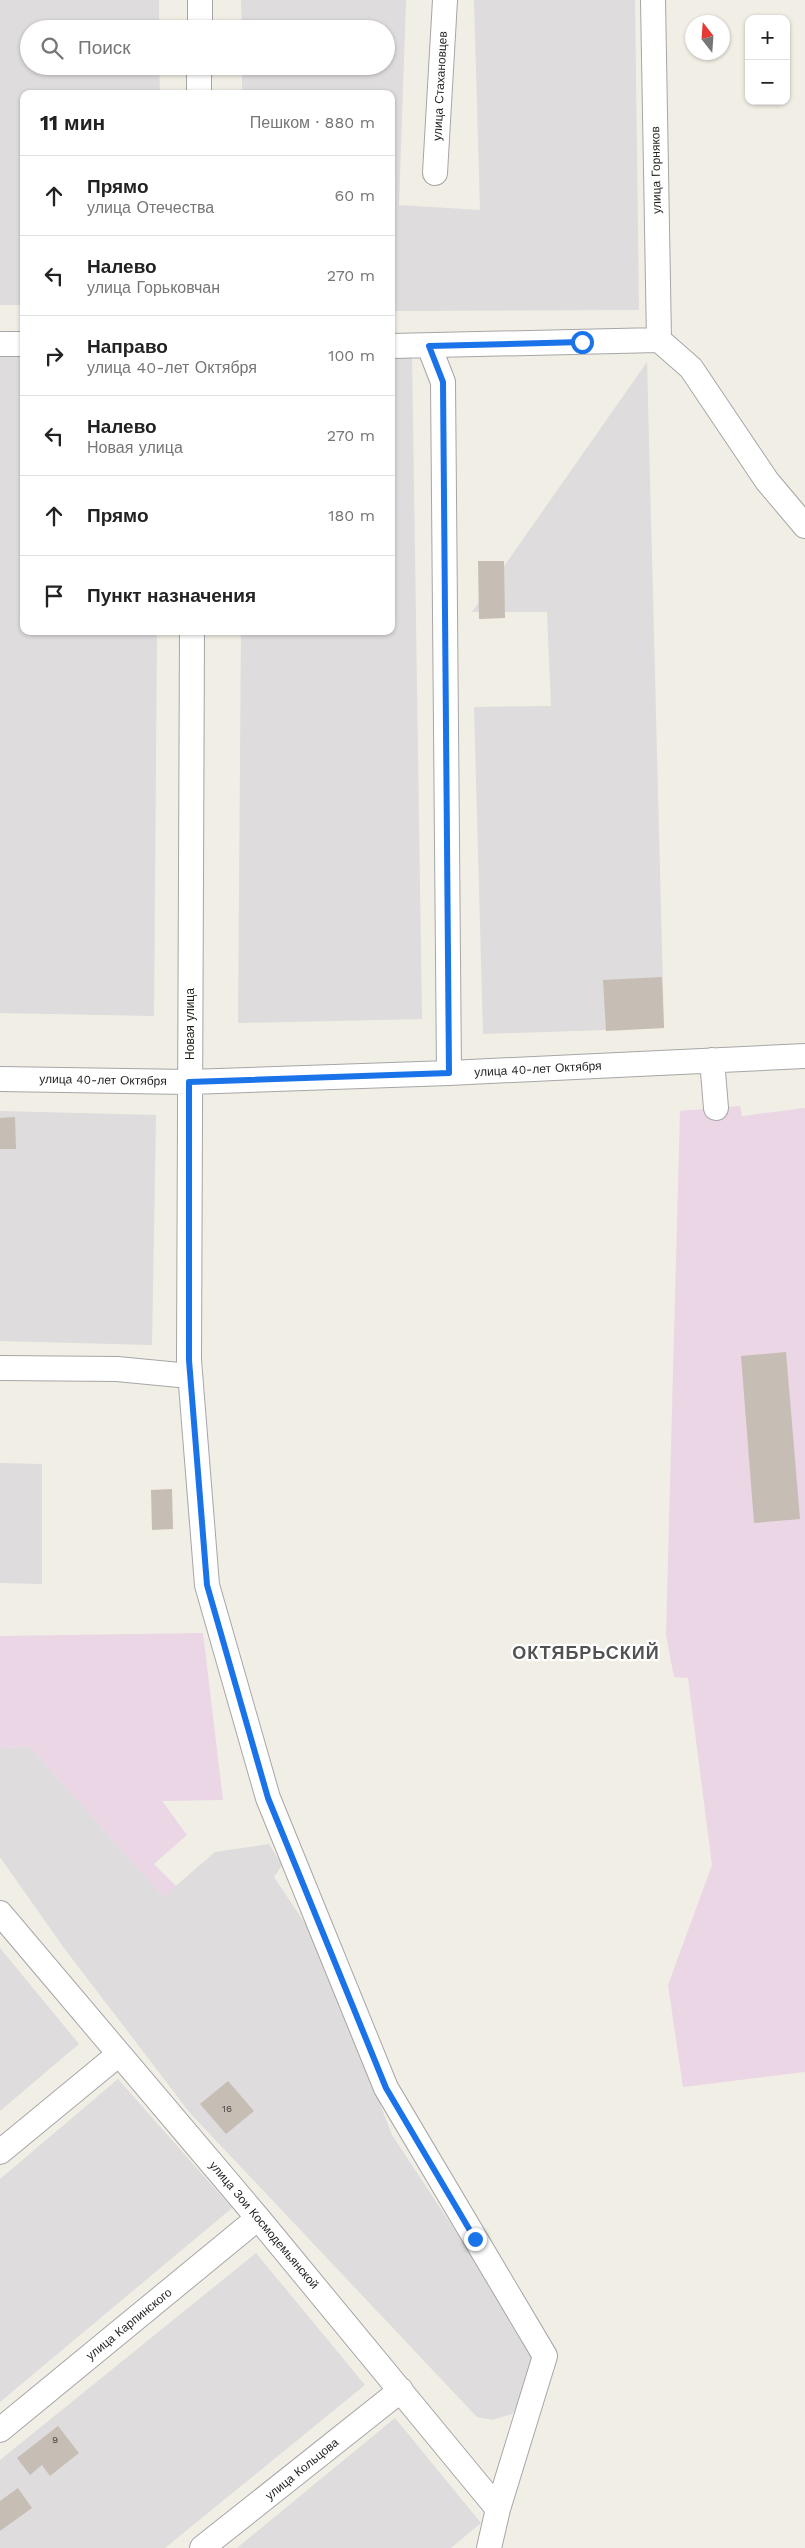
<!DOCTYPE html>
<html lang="ru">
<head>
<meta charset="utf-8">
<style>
	:root { --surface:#fff; --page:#f6f6f6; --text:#222; --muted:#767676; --line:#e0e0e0 }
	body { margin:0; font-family:"Work Sans",sans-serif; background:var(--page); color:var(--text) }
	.controls { position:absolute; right:15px; top:15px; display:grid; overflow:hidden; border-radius:10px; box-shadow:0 1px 4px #0004 }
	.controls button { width:45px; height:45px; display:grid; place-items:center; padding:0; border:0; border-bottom:1px solid var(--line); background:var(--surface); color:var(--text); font:25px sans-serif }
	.compass { position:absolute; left:685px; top:15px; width:45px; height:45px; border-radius:50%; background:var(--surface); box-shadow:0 1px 4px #0004; rotate:343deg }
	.stop { position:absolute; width:15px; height:15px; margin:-11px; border:4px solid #1a73e8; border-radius:50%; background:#fff }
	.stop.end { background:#1a73e8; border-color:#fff; box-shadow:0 1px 5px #0008 }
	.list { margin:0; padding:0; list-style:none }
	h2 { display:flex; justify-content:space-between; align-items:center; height:65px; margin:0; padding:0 20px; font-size:21px }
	h2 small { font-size:16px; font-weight:400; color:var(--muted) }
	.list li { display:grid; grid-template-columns:32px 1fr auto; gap:15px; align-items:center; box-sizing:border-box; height:80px; padding:0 20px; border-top:1px solid var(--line) }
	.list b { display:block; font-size:19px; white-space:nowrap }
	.list p { margin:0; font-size:16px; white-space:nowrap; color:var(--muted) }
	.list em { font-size:16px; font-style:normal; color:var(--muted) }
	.icon { flex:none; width:28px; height:28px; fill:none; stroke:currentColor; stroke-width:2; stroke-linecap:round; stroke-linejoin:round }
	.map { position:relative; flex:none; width:805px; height:2548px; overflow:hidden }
	.search { position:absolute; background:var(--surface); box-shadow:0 1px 4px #0004; left:20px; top:20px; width:375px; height:55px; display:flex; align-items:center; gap:12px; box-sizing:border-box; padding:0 18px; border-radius:28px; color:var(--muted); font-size:19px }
	.panel { position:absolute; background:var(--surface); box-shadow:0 1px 4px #0004; left:20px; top:90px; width:375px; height:545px; border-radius:10px }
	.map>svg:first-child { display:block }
	.residential { fill:#dedcdc }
	.industrial { fill:#ead6e5 }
	.building { fill:#c6bdb4 }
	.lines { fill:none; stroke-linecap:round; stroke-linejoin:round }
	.minor-casing { stroke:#a6a6a6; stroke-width:26 }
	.minor { stroke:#fff; stroke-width:24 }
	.route { stroke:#1a73e8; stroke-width:6 }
	.labels { text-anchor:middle; stroke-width:4.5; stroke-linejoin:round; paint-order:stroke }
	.number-label { font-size:10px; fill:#494644 }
	.street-label { font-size:12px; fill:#1f1f1f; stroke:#fff }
	.district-label { font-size:18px; font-weight:bold; letter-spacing:1px; fill:#525252; stroke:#fff }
</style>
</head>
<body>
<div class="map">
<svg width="805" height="2548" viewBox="0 0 805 2548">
	<rect width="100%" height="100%" fill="#f1eee5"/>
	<path class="residential" d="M0,0H159V29H29V66H159L160,94H24V305H0Z
		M241,0H406L399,205L480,210L474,0H635L639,310L391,311V94H242V66H386V29H242Z
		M391,355H412L422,1019L238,1023L241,631H391Z
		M0,356L24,357V631H157L154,1016L0,1013Z
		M647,362L664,1028L483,1034L474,707L551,706L547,612H472Z
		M0,1111L156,1115L152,1345L0,1341Z
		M0,1463L42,1464V1584L0,1583Z
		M30,1747L163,1897L215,1852L269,1844L282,1865L274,1877L306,1925L350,2026L392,2135L532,2347L536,2376L512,2414L492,2420L477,2417L190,2113L64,1948L0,1857V1748Z
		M0,1948L79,2044L0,2111Z
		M118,2079L232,2208L0,2402V2179Z
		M256,2253L365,2385L165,2548H0V2460Z
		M395,2418L481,2523L451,2548H237Z"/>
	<path class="industrial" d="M740,1106L742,1116L805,1108V2072L683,2087L668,1985L712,1865L688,1678L674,1677L666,1635L680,1111Z
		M203,1633L223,1800L162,1801L187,1835L154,1864L176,1886L163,1897L30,1747L0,1748V1636Z"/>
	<path class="building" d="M478,561H504L505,618L479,619Z
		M662,977L664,1028L606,1031L603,980Z
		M15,1117L16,1149H0V1118Z
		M786,1352L800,1519L754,1523L741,1356Z
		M172,1489L173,1529L152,1530L151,1490Z
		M228,2081L254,2111L226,2134L200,2104Z
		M58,2426L79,2453L50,2476L42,2465L30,2475L17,2458Z
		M18,2488L32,2508L0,2531V2501Z"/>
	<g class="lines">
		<g class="minor-casing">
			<path id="minor" d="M653,0L659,340
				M200,29V0
				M199,94V66
				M435,173L445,0
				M659,340L691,368L767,481L805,526
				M0,344H24
				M391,346L659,340
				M429,346L443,382L449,1073
				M192,631L189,1360L207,1585L268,1798L386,2088L545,2356L498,2509
				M712,1060L716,1108
				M0,1079L189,1082L449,1073L805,1056
				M0,1368L117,1369L190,1376
				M0,1913L258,2218L498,2509L489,2548
				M0,2152L119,2054
				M0,2430L258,2218
				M202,2548L401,2390"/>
		</g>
		<use href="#minor" class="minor"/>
	</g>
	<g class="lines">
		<path class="route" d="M475,2239L386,2088L268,1798L207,1585L189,1360V1082L449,1073L443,382L429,346L582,342"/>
	</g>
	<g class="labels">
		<g class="number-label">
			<text x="227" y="2112">16</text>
			<text x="55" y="2443">9</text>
		</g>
		<g class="street-label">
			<text transform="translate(440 86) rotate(-87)" y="4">улица Стахановцев</text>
			<text transform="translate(656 170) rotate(-91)" y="4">улица Горняков</text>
			<text transform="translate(190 1024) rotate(-90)" y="4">Новая улица</text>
			<text transform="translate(538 1069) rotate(-3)" y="4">улица 40-лет Октября</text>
			<text transform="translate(103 1080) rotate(1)" y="4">улица 40-лет Октября</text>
			<text transform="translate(264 2225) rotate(50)" y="4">улица Зои Космодемьянской</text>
			<text transform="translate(129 2324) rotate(-39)" y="4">улица Карпинского</text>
			<text transform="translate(302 2469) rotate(-39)" y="4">улица Кольцова</text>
		</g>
		<g class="district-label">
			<text x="586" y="1659">ОКТЯБРЬСКИЙ</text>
		</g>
	</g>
</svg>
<div class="controls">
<button>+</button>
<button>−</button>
</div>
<svg class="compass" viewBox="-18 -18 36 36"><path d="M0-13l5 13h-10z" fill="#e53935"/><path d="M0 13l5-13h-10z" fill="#767676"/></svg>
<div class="stop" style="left:582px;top:342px"></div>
<div class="stop end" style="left:475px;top:2239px"></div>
<div class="search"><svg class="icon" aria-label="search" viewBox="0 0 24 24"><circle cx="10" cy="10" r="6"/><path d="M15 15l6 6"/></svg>Поиск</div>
<section class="panel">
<h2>11 мин<small>Пешком · 880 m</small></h2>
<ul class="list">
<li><svg class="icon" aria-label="ahead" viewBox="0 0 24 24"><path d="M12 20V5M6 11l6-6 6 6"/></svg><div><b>Прямо</b><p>улица Отечества</p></div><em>60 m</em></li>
<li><svg class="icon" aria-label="left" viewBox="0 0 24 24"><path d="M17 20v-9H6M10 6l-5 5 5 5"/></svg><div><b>Налево</b><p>улица Горьковчан</p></div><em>270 m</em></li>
<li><svg class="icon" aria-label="right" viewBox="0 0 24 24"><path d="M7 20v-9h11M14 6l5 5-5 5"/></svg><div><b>Направо</b><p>улица 40-лет Октября</p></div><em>100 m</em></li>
<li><svg class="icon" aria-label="left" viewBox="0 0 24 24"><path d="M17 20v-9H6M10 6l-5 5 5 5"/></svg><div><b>Налево</b><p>Новая улица</p></div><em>270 m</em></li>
<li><svg class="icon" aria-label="ahead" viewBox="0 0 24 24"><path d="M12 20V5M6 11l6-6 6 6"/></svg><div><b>Прямо</b></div><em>180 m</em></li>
<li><svg class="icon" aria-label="arrive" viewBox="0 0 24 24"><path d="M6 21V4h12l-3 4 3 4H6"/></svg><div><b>Пункт назначения</b></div></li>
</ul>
</section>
</div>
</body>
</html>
